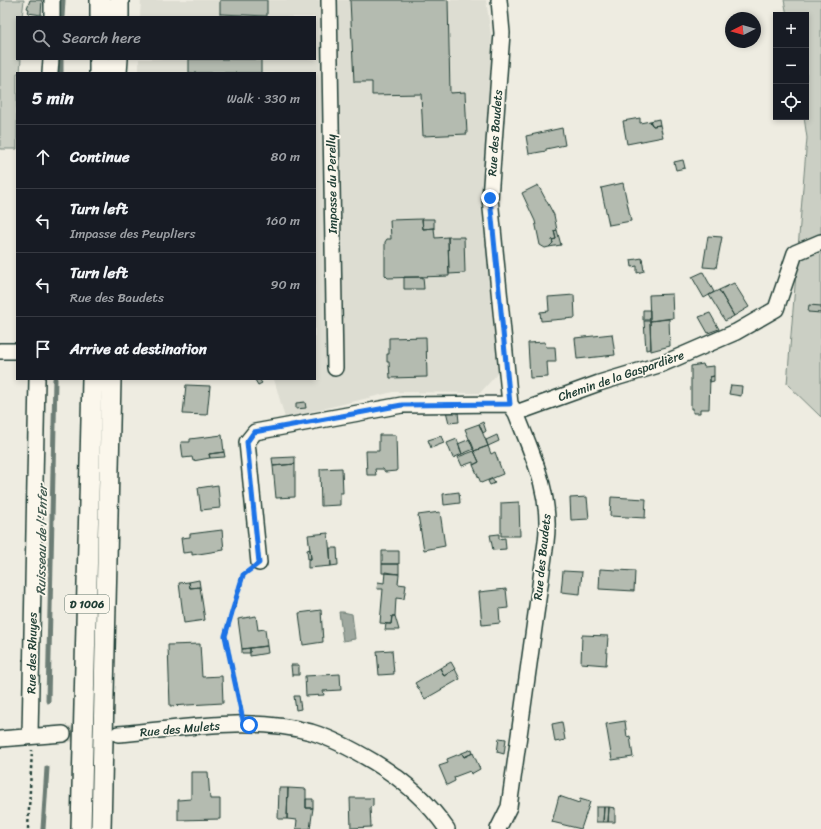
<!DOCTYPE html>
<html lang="en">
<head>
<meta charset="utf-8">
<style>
	:root { --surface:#171b24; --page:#20242c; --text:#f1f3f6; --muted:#9ea1a6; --line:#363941 }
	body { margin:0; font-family:Sriracha,sans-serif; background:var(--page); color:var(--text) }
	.controls { position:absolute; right:12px; top:12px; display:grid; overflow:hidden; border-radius:0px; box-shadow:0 2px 6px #0003 }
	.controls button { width:36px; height:36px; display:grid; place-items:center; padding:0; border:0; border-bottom:1px solid var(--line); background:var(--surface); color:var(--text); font:20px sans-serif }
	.compass { position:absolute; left:725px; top:12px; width:36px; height:36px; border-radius:50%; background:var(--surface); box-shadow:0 2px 6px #0003; rotate:264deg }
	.stop { position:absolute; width:12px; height:12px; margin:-9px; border:3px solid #1a73e8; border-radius:50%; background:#fff }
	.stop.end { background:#1a73e8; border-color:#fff; box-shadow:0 1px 4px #0008 }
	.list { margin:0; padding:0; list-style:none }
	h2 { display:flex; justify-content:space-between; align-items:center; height:52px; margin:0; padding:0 16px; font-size:17px }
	h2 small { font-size:13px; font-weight:400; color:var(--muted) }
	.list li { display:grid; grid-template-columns:26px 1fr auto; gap:12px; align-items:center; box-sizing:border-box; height:64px; padding:0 16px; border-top:1px solid var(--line) }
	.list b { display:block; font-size:15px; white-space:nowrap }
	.list p { margin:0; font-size:13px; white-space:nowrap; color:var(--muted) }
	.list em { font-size:13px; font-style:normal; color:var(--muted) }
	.icon { flex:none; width:22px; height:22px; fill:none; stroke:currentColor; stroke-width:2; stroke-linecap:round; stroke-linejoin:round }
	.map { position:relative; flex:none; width:821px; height:829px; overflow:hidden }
	.search { position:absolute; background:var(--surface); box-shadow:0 2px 6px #0003; left:16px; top:16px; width:300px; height:44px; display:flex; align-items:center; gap:10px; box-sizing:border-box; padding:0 14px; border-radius:0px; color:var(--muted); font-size:15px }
	.panel { position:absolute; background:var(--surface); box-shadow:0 2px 6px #0003; left:16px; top:72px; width:300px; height:308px; border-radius:0px }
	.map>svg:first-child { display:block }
	.built { fill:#ddddd2 }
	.green { fill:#cbcfc4; stroke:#75867c }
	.water { fill:#9fa89f; stroke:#6c7d74 }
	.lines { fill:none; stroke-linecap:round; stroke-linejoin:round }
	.stream { stroke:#6c7d74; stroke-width:5 }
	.building { fill:#b4bbb0; stroke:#1f3d34 }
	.minor-tunnel { stroke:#c5c9be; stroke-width:15; stroke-dasharray:15 8; stroke-linecap:butt }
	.minor-casing { stroke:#1f3d34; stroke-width:18 }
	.major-casing { stroke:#1f3d34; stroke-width:22 }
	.path { stroke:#1f3d34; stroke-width:2.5; stroke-dasharray:3 3; stroke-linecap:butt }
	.minor { stroke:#fbf7ec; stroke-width:15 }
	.major { stroke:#fbf7ec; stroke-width:19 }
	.route { stroke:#1a73e8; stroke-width:5 }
	.labels { text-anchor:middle; stroke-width:3.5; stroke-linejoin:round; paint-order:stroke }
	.shield { fill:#fbf7ec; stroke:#61756b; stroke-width:1 }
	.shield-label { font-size:11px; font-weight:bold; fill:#1f3d34 }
	.street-label { font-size:12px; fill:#1f3d34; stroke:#fbf7ec }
	.water-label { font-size:13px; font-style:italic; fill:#455d54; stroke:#fbf7ec }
</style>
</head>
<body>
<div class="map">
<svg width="821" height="829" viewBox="0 0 821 829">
	<rect width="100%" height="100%" fill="#eeece1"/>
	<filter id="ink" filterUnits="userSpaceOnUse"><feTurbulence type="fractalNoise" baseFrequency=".025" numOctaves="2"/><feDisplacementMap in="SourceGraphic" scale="8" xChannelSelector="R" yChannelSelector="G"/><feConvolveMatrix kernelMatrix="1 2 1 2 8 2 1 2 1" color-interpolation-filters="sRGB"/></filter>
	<g filter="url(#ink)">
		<path class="built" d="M141,0H486L492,42L483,205L498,373L480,393L393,392L285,418L274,379H315V73H139V59H315V17H140Z"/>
		<path class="green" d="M0,0H24L22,17H17V59H21L20,73H17V149H0Z
			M784,0H821V417L787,384L807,138L804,117H806V15H787Z"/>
		<path class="water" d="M343,612L352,614L355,639L343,641L339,612Z"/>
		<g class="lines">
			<path class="stream" d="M62,17L63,0
				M61,73V59
				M48,701L55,379
				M43,829L47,768"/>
		</g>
		<path class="building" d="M30,0H42L41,15L28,13L29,9L27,8Z
			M220,0H267V16L220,14Z
			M350,0H448L450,93L465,92L467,134L423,136L421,94L372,95V82H354Z
			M189,59H261V73H189Z
			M640,118V123L650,121L653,126L660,125L663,137L627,144L623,121Z
			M659,119L660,125L653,126L651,124L650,121Z
			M562,128L565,145L546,149V151L529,154L526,136Z
			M683,160L685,168L676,170L674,162Z
			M623,183L631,221L609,225L601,188Z
			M538,185L554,215L557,230L554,231L556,239L552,240L553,243L549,247L545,248L540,245L535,221L522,193Z
			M422,219L423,229L434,228L435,238L448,237L449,276L388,278L385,275V242L387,239H391L390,220Z
			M422,219H434V228L423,229Z
			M557,230L561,245L549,247L553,243L552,240L556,239L554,231Z
			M708,236L722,237L716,268L703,267Z
			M448,237H464L465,273L449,274Z
			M642,258L644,271L637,273V266L632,267L631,260Z
			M703,272L714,292L704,298L692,277Z
			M404,277H423L424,289H404Z
			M734,283L749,307L734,316L719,290Z
			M719,290L734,316L725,321L709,295Z
			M672,294L673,318L650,321L649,295Z
			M574,295L575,318L541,321L540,312L549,311L548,297Z
			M809,305L821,306V313L808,312Z
			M643,310H650V320H643Z
			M710,313L719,329L708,333L699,317Z
			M669,319L670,346L651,351L650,321Z
			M644,321H650L651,349L646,350Z
			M612,334L615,355L577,359L575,338Z
			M426,337L427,377L390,378L389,362H387V354H389V338Z
			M545,342L546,347H555L556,362H547L548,377L530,378L528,343Z
			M703,364L704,367L714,366V376L710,377L709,409H700V413H693V409H691V366Z
			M714,376V381L710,382V377Z
			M259,379L262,383L258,385L255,380Z
			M186,385L210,386L207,415L183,414Z
			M731,385L742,386L741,396L729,394Z
			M305,402L306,408L296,409V403Z
			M446,411L458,412L459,422L449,423Z
			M483,422L486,431L483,433L479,424Z
			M479,424L488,446L474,451L465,429Z
			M222,435L224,452L209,454L210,458L193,461L192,457L183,458L181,442H190V439Z
			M379,435H396L397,471L385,472L383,469H375L376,475H367L366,451H379Z
			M497,435L499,441L488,446L486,440Z
			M441,436L444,443L431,448L428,440Z
			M457,439L462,454L453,458L447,443Z
			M470,439L474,449L462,454L458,444Z
			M488,446L491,454L495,452L503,474L481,483L473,465L479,462L474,451Z
			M474,451L479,462L473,465V462L462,466L458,457Z
			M224,452L225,457L210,458L209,454Z
			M295,457V464L273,466L272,458Z
			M295,464V497L276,498L273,466Z
			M342,468L343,493H340V505L321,506L320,469Z
			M492,479L495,483L490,485L488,481Z
			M218,485L220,508L201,510L198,488Z
			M459,492L460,503L444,505L443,494Z
			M587,497L589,519L571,520L570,498Z
			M611,497L646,499L645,518L610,516Z
			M519,502L520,536H501V503Z
			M440,512L445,546L424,550L418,515Z
			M222,530L224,550L192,555V552L183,553L181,538L190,537V534Z
			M328,533L331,566L308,568V559H311L308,535Z
			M499,534V539L505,538L506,549L493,550L490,535Z
			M330,548H337L338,565L331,566Z
			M310,549L311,559H308L307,550Z
			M382,551H399V564H382Z
			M382,564H399V574L382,573Z
			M600,569L635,571L634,591L599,589Z
			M563,571L582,572L580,594L561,592Z
			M385,572L399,574L398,584L406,585L404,599L396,598L395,616H392L391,624L380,623L383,589H377L378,582L384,583Z
			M199,580L200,587L190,588L189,582Z
			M189,582L190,588L200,587L205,620L184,623L179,583Z
			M506,589L508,608L499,609L500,623L482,625L479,592Z
			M321,610L323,642L303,645L299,613Z
			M256,616L258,630L265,629L267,646L242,649L238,619Z
			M392,616H395L399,630H385L386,624H391Z
			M582,635L608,636L606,665L581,663Z
			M200,644L202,677L222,676L223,703L170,706L168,645Z
			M267,646L268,653L250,656V648Z
			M250,648V653H242V649Z
			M392,650L394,674L379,675L377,651Z
			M451,662L455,669L444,676L440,668Z
			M291,665H299V675H292Z
			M440,668L444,676L455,669L460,679L425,699L415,683Z
			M340,674L341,690L323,691L324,695L306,696L305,676Z
			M294,696H299L301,709L296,710Z
			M625,721L627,737L630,736L633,757L612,760L606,724Z
			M562,722L565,740L555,742L552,724Z
			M499,738L506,739L504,754L497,752Z
			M472,749L473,753L464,757L462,753Z
			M462,753L464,757L473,753L480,769L471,774L470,771L454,777L455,781L447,785L439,766L448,763L447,759Z
			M191,772H208L210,799H220V819L178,820V800L191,799Z
			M279,788H288L287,819H278Z
			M288,788L306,789V808H313L310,829H296L297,820L287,819Z
			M559,796L579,803L580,799L590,802L581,829L552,822Z
			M350,798H373V806L370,807L371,827L351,828Z
			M306,799H313V808H306Z
			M596,807H604L603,822H596Z
			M604,807H609L608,822H603Z
			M609,807L615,808V822H608Z"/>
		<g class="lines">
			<path class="minor-tunnel" d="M63,734H115"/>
			<g class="minor-casing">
				<path id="minor" d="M329,0L335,368
					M52,17V0
					M50,73L51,59
					M0,351H17
					M516,413L599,383L662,364L736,332L776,309L795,253L821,242
					M259,563L247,442L255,432L402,405L510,404
					M118,734C180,729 249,715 311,732C334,739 354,750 374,762C404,780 427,800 447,829
					M30,736L37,379
					M0,739L63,734
					M498,829L509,807L546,542C552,495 533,456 516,413L510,404L490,198L502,33L499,0"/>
			</g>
			<g class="major-casing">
				<path id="major" d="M100,17V0
					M119,17V0
					M99,73V59
					M117,73L118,59
					M81,829L92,379
					M101,829L111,379"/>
			</g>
			<path class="path" d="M241,709L225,636L243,575L247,572
				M28,829L32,750"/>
			<use href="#minor" class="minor"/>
			<use href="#major" class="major"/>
		</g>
	</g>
	<g class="lines" filter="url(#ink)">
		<path class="route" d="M249,725H244L225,636L243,575L259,563L247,442L254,432L402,405L510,404L490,198"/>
	</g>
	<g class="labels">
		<rect class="shield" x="65" y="595" width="44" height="18" rx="3"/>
		<g class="shield-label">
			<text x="87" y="608">D 1006</text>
		</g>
		<g class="street-label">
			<text transform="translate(495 133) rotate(-86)" y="4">Rue des Baudets</text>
			<text transform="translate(332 184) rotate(-91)" y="4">Impasse du Perelly</text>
			<text transform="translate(621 376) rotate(-19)" y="4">Chemin de la Gaspardière</text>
			<text transform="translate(542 557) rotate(-84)" y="4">Rue des Baudets</text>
			<text transform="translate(32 653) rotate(-89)" y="4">Rue des Rhuyes</text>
			<text transform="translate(180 729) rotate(-5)" y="4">Rue des Mulets</text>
		</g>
		<g class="water-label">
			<text transform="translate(41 540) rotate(-89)" y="5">Ruisseau de l'Enfer</text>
		</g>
	</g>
</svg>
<div class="controls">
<button>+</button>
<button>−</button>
<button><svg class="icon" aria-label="locate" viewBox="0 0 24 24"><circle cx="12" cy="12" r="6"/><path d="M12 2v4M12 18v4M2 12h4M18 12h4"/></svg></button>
</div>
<svg class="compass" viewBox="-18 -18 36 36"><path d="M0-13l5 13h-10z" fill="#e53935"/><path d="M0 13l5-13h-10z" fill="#9ea1a6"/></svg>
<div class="stop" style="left:249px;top:725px"></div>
<div class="stop end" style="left:490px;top:198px"></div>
<div class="search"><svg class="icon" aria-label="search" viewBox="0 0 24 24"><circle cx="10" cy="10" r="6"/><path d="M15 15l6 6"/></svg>Search here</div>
<section class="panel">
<h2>5 min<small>Walk · 330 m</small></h2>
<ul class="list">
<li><svg class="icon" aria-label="ahead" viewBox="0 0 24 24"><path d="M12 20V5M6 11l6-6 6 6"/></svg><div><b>Continue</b></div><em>80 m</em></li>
<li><svg class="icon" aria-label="left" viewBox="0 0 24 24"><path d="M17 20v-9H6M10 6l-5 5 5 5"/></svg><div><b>Turn left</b><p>Impasse des Peupliers</p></div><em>160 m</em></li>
<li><svg class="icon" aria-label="left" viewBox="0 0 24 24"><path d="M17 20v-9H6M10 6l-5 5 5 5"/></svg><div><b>Turn left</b><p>Rue des Baudets</p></div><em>90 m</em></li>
<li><svg class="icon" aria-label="arrive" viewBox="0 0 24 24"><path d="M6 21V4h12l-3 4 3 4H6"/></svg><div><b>Arrive at destination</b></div></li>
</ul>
</section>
</div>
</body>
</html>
